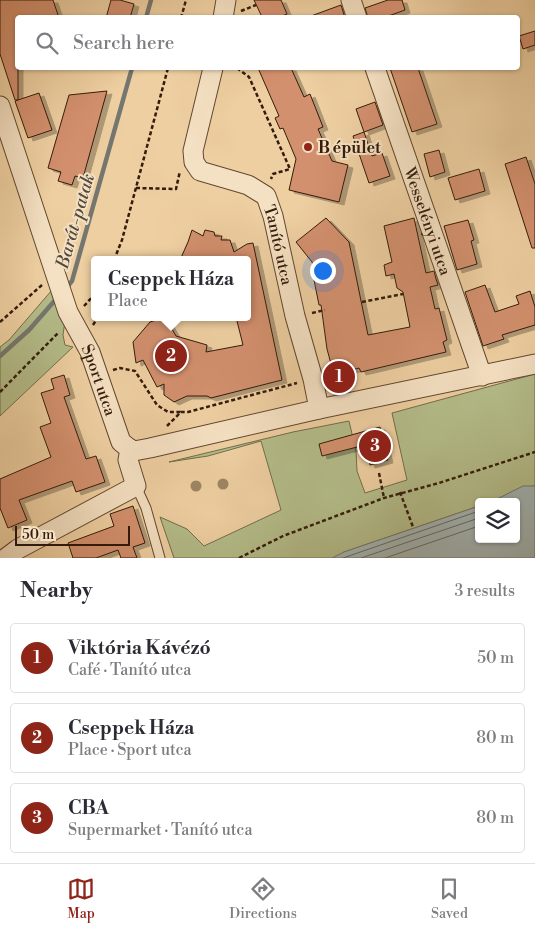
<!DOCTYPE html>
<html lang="en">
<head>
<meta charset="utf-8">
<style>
	:root { --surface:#fff; --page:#f7f7f7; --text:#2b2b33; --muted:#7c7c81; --line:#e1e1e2; --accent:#8f2418 }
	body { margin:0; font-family:"Libre Bodoni",serif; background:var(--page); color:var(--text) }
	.controls { position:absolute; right:15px; bottom:15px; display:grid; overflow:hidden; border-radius:5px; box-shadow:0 1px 4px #0004 }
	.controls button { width:45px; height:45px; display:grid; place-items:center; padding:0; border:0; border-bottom:1px solid var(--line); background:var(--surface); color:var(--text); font:25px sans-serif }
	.scale { position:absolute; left:15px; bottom:12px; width:115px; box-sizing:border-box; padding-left:5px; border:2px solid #341b0b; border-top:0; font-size:14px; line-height:18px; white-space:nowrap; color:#341b0b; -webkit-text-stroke:4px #f4e0c2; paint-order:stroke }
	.you { position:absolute; left:322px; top:270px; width:18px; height:18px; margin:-12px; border:4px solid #fff; border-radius:50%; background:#1a73e8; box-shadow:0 0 0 8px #1a73e833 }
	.badge { display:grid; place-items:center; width:32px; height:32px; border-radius:50%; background:var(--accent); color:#fff; font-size:16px; font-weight:700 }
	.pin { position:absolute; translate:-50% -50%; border:2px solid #fff; box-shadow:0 1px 5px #0006 }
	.popup { position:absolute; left:91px; top:256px; width:160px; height:65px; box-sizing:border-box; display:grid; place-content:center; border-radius:5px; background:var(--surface); filter:drop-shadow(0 1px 4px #0005); font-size:16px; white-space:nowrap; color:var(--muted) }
	.popup b { font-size:19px; color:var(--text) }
	.popup::after { content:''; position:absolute; left:50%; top:100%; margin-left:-10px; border:10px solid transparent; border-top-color:var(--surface) }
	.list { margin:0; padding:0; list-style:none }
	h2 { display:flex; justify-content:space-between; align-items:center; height:65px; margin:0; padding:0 20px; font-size:21px }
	h2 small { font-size:16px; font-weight:400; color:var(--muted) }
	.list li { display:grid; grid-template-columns:32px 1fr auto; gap:15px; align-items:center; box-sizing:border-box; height:70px; margin:0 10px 10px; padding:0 10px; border:1px solid var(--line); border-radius:5px }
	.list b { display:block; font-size:19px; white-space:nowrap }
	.list p { margin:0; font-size:16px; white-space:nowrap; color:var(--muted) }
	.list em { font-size:16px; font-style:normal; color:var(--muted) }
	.icon { flex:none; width:28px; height:28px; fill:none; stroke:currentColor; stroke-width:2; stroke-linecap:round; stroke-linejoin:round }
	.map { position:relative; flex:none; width:535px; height:558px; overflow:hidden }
	.search { position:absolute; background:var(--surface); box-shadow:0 1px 4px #0004; left:15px; right:15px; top:15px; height:55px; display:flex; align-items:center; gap:12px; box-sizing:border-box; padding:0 18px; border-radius:5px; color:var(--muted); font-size:19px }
	.sheet { height:305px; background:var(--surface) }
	nav { display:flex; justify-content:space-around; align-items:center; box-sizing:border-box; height:70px; border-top:1px solid var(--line); background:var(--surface); font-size:14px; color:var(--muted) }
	nav a { display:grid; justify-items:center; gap:2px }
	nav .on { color:var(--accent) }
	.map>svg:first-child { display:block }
	.green { fill:#b3bc89; stroke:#746c4a }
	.water { fill:#a0b3b2; stroke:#75766f }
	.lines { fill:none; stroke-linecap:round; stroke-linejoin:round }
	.shore { stroke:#6a675e; stroke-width:1 }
	.stream { stroke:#75766f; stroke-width:4.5 }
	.building { fill:#d3906e; stroke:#341b0b; filter:url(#shadow) }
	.service-casing { stroke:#624830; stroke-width:11 }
	.minor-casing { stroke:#624830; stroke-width:21 }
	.path { stroke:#341b0b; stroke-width:2.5; stroke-dasharray:4 2.5; stroke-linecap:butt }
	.service { stroke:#f4e0c2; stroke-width:9 }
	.minor { stroke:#f4e0c2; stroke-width:19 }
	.tree { fill:#9d8663 }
	.poi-dot { fill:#8f2418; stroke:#f4e0c2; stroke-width:2 }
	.labels { text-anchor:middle; stroke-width:4; stroke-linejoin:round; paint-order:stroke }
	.poi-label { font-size:16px; font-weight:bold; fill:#341b0b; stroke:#f4e0c2; text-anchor:start }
	.street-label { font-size:16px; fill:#341b0b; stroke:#f4e0c2 }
	.water-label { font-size:18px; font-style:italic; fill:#54493d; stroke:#f4e0c2 }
</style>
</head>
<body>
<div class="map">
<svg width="535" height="558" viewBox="0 0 535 558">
	<defs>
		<filter id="shadow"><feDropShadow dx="5" dy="3" stdDeviation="0" flood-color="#0004"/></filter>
	</defs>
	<rect width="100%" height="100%" fill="#eecfa1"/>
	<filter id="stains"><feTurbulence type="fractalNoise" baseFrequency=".004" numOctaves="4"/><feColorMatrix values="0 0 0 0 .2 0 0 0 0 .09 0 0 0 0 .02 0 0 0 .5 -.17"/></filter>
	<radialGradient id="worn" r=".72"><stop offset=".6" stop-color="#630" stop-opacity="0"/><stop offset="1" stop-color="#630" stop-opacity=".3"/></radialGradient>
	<path class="green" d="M52,290L65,321L63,335L65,345L73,347L0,416V347L9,340Z
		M535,374V486L523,487L491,502H479V506L344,552L335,558H174L160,517L187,529L204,546L281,510L261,441L208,456L169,462L293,432L349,421L356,451L357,471L365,493L407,480L392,413Z"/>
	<path class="water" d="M523,486H535V558H332L344,552L479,506V539H516V502H491Z"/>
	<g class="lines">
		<path class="shore" d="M343,558L479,511
			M361,558L479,518
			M385,558L479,526"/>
		<path class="stream" d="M146,18L151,0
			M66,288L72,281L132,68
			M0,356L29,330L57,298"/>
	</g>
	<path class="building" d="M0,0H53L59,18H18V100H15L0,54Z
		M111,0H120L134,4L130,18H106Z
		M254,0H281L287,14L277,18L262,17Z
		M388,0H402L405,10L383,18H368L365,8Z
		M341,5L345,18H311V16Z
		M535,31V45L523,49L519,36Z
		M258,68H291L304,97L310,94L323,127L318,129L332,161L348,165L339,202L289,190L296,159L283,128L280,129L275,118L279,116Z
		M390,68H418L437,124L412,132Z
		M107,91L83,178L75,176L72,185L58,181L61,172L48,168L69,95Z
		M39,93L52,130L28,138L15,101Z
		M375,102L383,125L364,132L356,109Z
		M364,132L372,156L382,153L390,176L369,183L353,136Z
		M439,150L445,172L430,177L424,154Z
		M526,157L535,184V248H532L505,164Z
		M479,169L485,191L455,200L448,178Z
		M326,218L349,242L368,335L410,327L403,292L397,288L394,274L386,276L384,265L392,262L384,226L414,218L426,273L434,271L436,279L438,285L430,287L435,309L439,308L447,340L443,342L446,352L361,372L359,368L334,375L327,349L321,305H319L314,280L318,279L312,262L296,242Z
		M468,220L474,240L471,241L477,264L457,270L444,226Z
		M192,230L203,236L205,230L214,232L215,236H222L221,240H230L234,252L247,244L253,243L282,380L211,398L207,396H187L174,402L164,395V384L157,387L143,360L136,363L133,342L150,322L165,317L176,336L207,345L206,352L243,345L236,317H247V260H180L188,242Z
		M485,285L495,312L519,304L516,296L530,291L535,307V325L502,335L504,339L483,346L465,292Z
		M64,375L70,395L64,397L86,459L96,456L105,482L76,492L72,481L19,500L27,520L8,528L0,508V479L51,457L40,427L51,423L41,393L54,389L51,379Z
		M380,427L388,460L370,465L365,445L322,456L319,444Z
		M133,506L145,543L133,547L137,558H121L118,550L96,558H73L68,543L114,526L110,514Z"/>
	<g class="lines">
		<g class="service-casing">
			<path id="service" d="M136,486L146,508L160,558"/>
		</g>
		<g class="minor-casing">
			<g id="minor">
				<path d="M351,0L357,18"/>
				<path d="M223,18L226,0"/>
				<path id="s1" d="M213,68L193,151L194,162L200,171L248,185L266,196L273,216L295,316L313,379L319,409"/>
				<path id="s2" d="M375,68L482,376"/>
				<path id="s3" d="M0,106L68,312L90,352L121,442L130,449"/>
				<path d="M130,449L134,451L150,448L319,409L535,364"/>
				<path d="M6,558L18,549L136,486L128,460L130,449"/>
			</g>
		</g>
		<path class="path" d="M241,11L256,5
			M181,18L186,0
			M237,68L249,77L290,169L273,174L271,179
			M136,188L176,189L180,171
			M114,260L122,240L168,68
			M362,302L403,294
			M84,306L95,294
			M312,313L325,310
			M0,322L42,285
			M93,325L98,317
			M113,370L120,368L135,371L157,405L168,412H181
			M0,392L59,332
			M167,426L181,412H188L297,383
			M379,473L384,498
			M400,492L413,527
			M239,558L283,536L384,498L439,483L535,452"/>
		<use href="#service" class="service"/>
		<use href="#minor" class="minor"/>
	</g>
	<g class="tree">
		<circle cx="223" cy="484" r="5.5"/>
		<circle cx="196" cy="486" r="5.5"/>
	</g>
	<circle class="poi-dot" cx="308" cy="147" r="5"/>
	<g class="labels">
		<g class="poi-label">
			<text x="318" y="153">B épület</text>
		</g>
		<g class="street-label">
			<text dy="6" stroke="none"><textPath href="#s2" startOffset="162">Wesselényi utca</textPath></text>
			<text dy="6" stroke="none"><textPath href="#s1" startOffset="229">Tanító utca</textPath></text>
			<text dy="6" stroke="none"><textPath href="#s3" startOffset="292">Sport utca</textPath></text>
		</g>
		<g class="water-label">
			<text transform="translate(75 221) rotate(-74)" y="6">Barát-patak</text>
		</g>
	</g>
	<rect width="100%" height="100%" filter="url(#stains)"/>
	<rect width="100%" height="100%" fill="url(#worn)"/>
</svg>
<div class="controls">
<button><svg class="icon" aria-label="layers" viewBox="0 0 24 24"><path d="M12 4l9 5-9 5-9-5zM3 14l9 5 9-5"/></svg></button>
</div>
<div class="scale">50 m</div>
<div class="you"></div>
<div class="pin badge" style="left:339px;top:377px">1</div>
<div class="pin badge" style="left:171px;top:356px">2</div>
<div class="popup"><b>Cseppek Háza</b>Place</div>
<div class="pin badge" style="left:375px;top:446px">3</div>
<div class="search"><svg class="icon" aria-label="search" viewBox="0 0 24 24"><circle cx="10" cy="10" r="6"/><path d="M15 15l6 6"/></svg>Search here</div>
</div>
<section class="sheet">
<h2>Nearby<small>3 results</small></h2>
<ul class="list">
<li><span class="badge">1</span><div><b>Viktória Kávézó</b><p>Café · Tanító utca</p></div><em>50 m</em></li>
<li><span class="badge">2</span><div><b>Cseppek Háza</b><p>Place · Sport utca</p></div><em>80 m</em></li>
<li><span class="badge">3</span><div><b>CBA</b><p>Supermarket · Tanító utca</p></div><em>80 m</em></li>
</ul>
</section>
<nav>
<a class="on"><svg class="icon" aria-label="map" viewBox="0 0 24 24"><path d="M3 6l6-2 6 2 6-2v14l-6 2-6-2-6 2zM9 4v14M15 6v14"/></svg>Map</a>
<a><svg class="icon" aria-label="directions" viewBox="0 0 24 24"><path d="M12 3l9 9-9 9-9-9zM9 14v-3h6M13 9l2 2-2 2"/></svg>Directions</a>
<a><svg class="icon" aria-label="saved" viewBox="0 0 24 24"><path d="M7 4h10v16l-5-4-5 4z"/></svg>Saved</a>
</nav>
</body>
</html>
